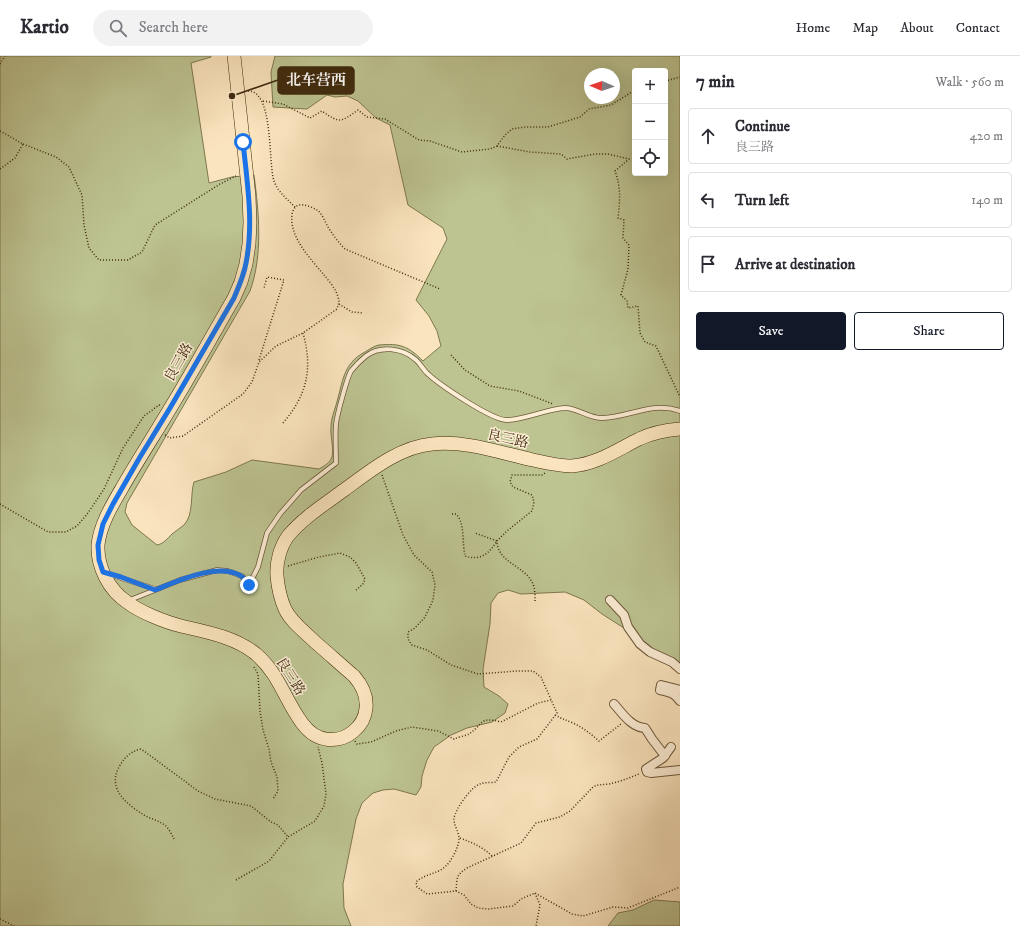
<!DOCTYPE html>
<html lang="en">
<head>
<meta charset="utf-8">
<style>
	:root { --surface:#fff; --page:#f2f2f3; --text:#2b2b33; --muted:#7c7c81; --line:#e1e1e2; --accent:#111827 }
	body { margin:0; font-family:"IM FELL DW Pica","Noto Serif SC",serif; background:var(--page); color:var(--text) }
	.controls { position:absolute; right:12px; top:12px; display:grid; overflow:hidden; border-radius:4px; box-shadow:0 4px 16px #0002 }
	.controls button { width:36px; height:36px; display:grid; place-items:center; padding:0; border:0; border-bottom:1px solid var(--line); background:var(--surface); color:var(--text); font:20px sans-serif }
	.compass { position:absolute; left:584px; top:12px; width:36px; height:36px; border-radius:50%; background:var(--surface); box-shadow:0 4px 16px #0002; rotate:272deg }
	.stop { position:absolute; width:12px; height:12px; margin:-9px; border:3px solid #1a73e8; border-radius:50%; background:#fff }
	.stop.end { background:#1a73e8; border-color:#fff; box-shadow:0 1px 4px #0008 }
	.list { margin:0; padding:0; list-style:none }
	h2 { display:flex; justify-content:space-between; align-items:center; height:52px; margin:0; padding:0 16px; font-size:17px }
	h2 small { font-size:13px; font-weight:400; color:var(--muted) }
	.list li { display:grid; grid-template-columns:26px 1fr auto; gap:12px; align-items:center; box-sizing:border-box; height:56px; margin:0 8px 8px; padding:0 8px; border:1px solid var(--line); border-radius:4px }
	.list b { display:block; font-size:15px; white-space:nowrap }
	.list p { margin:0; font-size:13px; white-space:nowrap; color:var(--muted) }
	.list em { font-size:13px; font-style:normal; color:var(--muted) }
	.actions { display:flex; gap:8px; padding:12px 16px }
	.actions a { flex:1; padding:9px 0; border:1px solid var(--accent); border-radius:4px; text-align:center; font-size:14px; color:var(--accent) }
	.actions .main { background:var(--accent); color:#fff }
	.icon { flex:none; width:22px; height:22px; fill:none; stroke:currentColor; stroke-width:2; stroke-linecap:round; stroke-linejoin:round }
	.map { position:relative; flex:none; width:680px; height:870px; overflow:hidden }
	header { display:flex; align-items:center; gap:24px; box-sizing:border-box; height:56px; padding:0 20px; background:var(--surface); border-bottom:1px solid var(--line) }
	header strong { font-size:19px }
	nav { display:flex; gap:22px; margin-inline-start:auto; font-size:14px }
	.search { width:280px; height:36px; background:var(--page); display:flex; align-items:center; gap:10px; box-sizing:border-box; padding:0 14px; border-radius:22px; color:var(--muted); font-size:15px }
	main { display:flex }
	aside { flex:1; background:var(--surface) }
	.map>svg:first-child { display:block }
	.green { fill:#bdc492; stroke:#7e7750; fill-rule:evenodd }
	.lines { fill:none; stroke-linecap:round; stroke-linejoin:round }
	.lane-casing { stroke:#6e5839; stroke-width:5.5 }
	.street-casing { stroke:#6e5839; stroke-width:10 }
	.primary-casing { stroke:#3f2a0d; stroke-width:14 }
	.path { stroke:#3f2a0d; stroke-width:1.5; stroke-dasharray:1 2; stroke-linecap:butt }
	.lane { stroke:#fcedd5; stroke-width:4 }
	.street { stroke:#fcedd5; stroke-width:8 }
	.primary { stroke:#fae4be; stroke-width:13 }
	.route { stroke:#1a73e8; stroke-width:5 }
	.labels { text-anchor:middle; stroke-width:3; stroke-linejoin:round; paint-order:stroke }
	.street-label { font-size:14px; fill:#3f2a0d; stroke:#fcedd5 }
	.leader { fill:none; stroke:#3f2a0d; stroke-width:1.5 }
	.callout-dot { fill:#3f2a0d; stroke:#fcedd5; stroke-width:1.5 }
	.callout { fill:#3f2a0d; stroke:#3f2a0d; stroke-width:1.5 }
	.callout-label { font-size:15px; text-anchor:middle; font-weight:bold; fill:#fff }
</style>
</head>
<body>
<header>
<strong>Kartio</strong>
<div class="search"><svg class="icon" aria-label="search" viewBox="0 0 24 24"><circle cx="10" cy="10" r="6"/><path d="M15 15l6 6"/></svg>Search here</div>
<nav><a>Home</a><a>Map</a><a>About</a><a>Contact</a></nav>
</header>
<main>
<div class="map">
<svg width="680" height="870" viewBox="0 0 680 870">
	<rect width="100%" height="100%" fill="#fae4be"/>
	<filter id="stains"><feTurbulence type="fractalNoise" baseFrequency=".005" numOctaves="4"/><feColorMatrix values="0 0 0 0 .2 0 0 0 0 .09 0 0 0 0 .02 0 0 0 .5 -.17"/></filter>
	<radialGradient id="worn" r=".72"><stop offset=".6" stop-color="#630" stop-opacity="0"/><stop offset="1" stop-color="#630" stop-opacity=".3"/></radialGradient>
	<path class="green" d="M0,0H211V1L191,7L209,127L232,121L254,119C259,157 263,199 250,235L127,447L125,456L132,469L157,489C163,488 167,483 172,478C176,475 180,472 184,469C194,459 190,438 194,426L226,416L252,404L319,413C324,410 330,407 332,401C334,391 330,380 331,370C331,363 334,356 336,349C343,327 342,308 365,296C370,293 374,290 379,289C400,287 408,290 423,305L441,290L437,275L429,260L416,244L447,183L443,172L408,149L390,69L376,62L358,45L347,40L335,41L327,39L307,53L273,51L271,16L275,0H680V610L657,601L638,581L602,558L584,544L565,536L521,538L508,534L498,537L491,547L490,568L483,613L484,631L499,640L508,648L505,657L492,666L467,672L451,679L434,691L427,704L422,720L421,731L416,739L394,733L383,734L373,737L362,747L356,763L343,828L344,852L351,870H0ZM635,15H665V117H635ZM590,18H614V42H590Z
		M654,844L680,846V870H608L618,857L633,854Z"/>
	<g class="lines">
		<g class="lane-casing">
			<path id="lane" d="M106,517L155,533
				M130,544L180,524L217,514L228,515L242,520L249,529L258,511L267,477L280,458L301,434L336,407C336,394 335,381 336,368C337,359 347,322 351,315C355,310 361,304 366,300C380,289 403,292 416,304C421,308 423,314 428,318C440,329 490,363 506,364C524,364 546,353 565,352C578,352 590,363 603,362C630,361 653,345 680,355"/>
		</g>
		<g class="street-casing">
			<path id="street" d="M610,544L624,559L628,571L640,588L650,596L672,606L680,613
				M680,634L661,629L660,634C669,636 675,637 680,645
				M614,648C623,658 631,671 645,672L652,683L665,700
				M671,691L663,702L646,713L647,716L651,717L680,714"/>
		</g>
		<g class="primary-casing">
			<path id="primary" d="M234,0L249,140L250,166L249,188L246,208L241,226L234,242C213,278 193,315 171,351C155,378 138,404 122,432C112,449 100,469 98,489C97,511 109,534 127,546C140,556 165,566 181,570C207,576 235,581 256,598C280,619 284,643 302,667C332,709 392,663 354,620C341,609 328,597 315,586C305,576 291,566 285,553C280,542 278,531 277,520C276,507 280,491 288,480C304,461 325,448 344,434C370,415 399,391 432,388C465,384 501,397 533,404C546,407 559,410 572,410C597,408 617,394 639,383C652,377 666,374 680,373"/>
		</g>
		<path class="path" d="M0,8L5,0
			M665,25L680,21
			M248,35C274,34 268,108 274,125C278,136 287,143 295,151
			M263,45L283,48L310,62L322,55C340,68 341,66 358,54L367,61L385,63L419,84L430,85L462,96L490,93L497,90L505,79L512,73L525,71H548L580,61L589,53L611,49L635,34
			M0,75L23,88L15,102L0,113
			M23,88L56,101L69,111L82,139L84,169L89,192L99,204H128L142,196L155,169L220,128L236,120
			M497,90L530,96L561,98L567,103L595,98H608L629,103L615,115C621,131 620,145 618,162L624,164L623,182L629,189L628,213L621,239L627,245L628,252L638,250L640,277L645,286L656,290L680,341
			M339,248L352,256L363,257
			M451,299L465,314L490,330L519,335L553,348
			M259,304L284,224L267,221L264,232
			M283,367C307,339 313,313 303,277
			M165,379L170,382L183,380L243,338L252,326L259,306L276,290L303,277L337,253C338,249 340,246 338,241C336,233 329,225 324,219C310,202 289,181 292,158C293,154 295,150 299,149C304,148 312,151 317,154C322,157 325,166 328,171C333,179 338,186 345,193L440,233
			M382,419L403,479L414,499L432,516L435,529L433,544L425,561L415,572L408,576V583L412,589L427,594L451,609L478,618L517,615H533L541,621L557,657L537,683L519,691L509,701L496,726C491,727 485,726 480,728C471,731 456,752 454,762C453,768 459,776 459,782C459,790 454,799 450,805C441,819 427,816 416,826L417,831L427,838L456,835L464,839L471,848L478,852L489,853L513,850L521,843L535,837L572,858L583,860L613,851L628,852L680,831
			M0,448L48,476H66L77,470L88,457L104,433L123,392L144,360L159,349L161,350
			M452,458H456C465,466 462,487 465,500C480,505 489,498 497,485L475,477
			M288,510L319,501L340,497L350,501L356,507L365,523L363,528L355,535
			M535,545C535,539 535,531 532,526C523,509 498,507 497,485L507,475L532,455L534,446L532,439L513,431L510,426L512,419H542L545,417
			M254,611L258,618L260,655L263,674L269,693L271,706L277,721L278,735L273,743
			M555,659C562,663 566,664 573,667C582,671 591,678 599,685L621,668
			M355,685L357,688L371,686L396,675L412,671L438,675L454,683C458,681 465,680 469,678C484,668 479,660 501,666L538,647L551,644
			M460,782C473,787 483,791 493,801
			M174,783C172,779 169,773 166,770C160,765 151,763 144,759C128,749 108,734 118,713C123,703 128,697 140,693L144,695L198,735L215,743L251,750L271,766L278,769L288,781
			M236,824L269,805L288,781L315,765L324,750L326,738L322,707L318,691
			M456,835C457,822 456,819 467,812L521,787L536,767L560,761L570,755L593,731C598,728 603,729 609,728C619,726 629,722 639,718
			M535,837L540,849L536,870
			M0,863L14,870"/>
		<use href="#lane" class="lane"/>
		<use href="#street" class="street"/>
		<use href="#primary" class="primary"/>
	</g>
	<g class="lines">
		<path class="route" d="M243,86C247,126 254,167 246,207C244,219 239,230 234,242L170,352L140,401L113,448L103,468L98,489L99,504L103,516L121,521L155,534C178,525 218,506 241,520C244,522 247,526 249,529"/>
	</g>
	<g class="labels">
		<g class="street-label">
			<text transform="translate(178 306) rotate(-60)" y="5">良三路</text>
			<text transform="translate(508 382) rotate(13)" y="5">良三路</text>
			<text transform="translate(291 620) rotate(58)" y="5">良三路</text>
		</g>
	</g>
	<path class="leader" d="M232 40L278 24"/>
	<circle class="callout-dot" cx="232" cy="40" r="4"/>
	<rect class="callout" x="278" y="11" width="76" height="27" rx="4"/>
	<g class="callout-label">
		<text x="316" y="29">北车营西</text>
	</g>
	<rect width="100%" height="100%" filter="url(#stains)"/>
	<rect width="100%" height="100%" fill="url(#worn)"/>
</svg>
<div class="controls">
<button>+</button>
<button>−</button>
<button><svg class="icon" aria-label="locate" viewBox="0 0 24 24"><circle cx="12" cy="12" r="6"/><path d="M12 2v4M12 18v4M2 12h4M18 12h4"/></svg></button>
</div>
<svg class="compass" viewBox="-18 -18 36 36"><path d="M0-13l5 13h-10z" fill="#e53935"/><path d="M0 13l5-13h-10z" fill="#7c7c81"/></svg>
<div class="stop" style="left:243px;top:86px"></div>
<div class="stop end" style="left:249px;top:529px"></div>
</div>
<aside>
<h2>7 min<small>Walk · 560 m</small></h2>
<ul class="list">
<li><svg class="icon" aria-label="ahead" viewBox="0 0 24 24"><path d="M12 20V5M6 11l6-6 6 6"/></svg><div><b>Continue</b><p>良三路</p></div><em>420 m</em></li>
<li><svg class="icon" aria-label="left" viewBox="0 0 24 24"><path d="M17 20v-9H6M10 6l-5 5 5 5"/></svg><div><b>Turn left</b></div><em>140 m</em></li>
<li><svg class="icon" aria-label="arrive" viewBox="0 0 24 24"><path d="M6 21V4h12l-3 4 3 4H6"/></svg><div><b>Arrive at destination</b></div></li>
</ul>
<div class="actions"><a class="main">Save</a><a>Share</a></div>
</aside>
</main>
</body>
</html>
